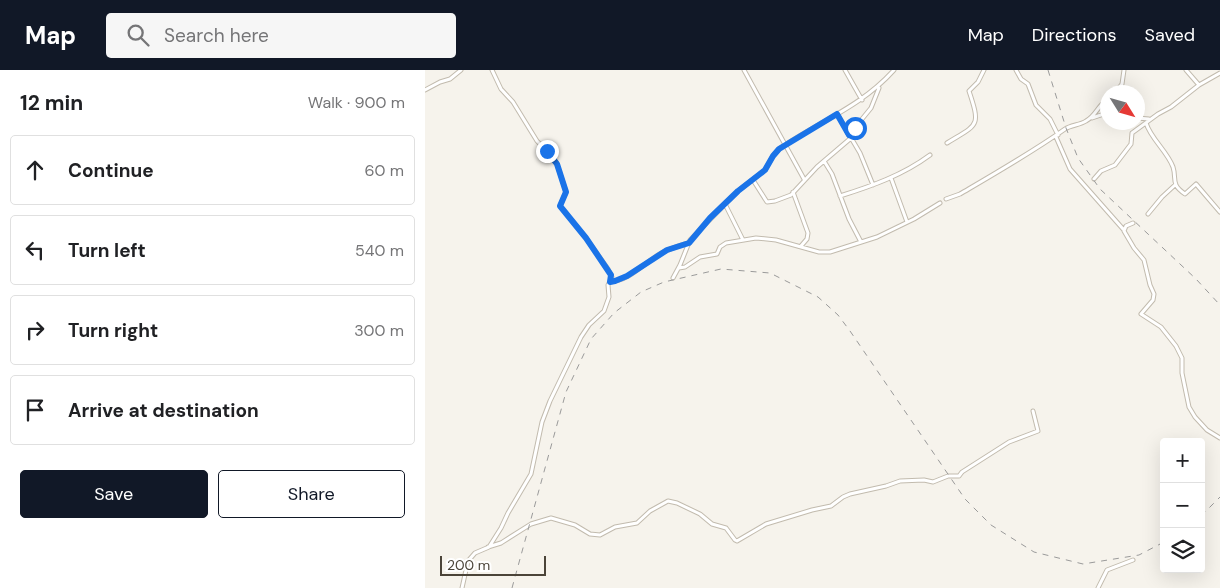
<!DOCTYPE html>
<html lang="en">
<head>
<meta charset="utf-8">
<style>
	:root { --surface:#fff; --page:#f6f6f6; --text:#202124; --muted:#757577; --line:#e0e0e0; --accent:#111827 }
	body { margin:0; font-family:"DM Sans",sans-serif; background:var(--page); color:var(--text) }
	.controls { position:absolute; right:15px; bottom:15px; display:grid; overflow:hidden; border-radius:5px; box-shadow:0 5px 20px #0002 }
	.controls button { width:45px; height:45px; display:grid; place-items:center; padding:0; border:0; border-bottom:1px solid var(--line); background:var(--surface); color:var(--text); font:25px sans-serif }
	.compass { position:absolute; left:675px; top:15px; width:45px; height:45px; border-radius:50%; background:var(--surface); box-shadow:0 5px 20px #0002; rotate:127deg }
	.scale { position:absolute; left:15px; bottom:12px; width:106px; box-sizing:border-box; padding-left:5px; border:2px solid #4b4439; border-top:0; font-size:14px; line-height:18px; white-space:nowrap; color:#4b4439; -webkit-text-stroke:4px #fff; paint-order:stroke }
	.stop { position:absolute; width:15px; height:15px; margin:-11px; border:4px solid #1a73e8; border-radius:50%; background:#fff }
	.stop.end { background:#1a73e8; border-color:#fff; box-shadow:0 1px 5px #0008 }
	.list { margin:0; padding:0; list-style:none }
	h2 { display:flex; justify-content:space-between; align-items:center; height:65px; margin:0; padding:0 20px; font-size:21px }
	h2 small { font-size:16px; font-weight:400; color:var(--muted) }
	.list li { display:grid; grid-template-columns:32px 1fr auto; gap:15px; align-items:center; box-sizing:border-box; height:70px; margin:0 10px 10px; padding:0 10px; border:1px solid var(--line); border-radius:5px }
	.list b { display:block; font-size:19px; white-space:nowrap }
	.list em { font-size:16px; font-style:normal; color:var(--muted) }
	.actions { display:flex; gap:10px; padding:15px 20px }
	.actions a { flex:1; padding:11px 0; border:1px solid var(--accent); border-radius:5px; text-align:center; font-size:18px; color:var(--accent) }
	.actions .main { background:var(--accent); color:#fff }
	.icon { flex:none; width:28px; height:28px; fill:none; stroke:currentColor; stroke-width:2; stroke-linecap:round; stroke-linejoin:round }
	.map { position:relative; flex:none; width:795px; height:518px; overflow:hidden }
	header { display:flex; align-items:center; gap:30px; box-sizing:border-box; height:70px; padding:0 25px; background:var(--accent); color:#fff }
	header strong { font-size:24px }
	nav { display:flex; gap:28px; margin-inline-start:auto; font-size:18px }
	.search { width:350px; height:45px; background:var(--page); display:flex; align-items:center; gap:12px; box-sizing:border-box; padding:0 18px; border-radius:5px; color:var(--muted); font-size:19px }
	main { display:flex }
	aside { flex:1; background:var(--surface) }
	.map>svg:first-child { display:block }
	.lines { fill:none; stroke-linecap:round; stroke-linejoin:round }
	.street-casing { stroke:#c2bbae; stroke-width:5 }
	.street { stroke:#fff; stroke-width:3 }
	.rail { stroke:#9a9a9a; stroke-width:1; stroke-dasharray:6 6; stroke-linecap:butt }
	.route { stroke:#1a73e8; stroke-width:6 }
</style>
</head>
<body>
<header>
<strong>Map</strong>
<div class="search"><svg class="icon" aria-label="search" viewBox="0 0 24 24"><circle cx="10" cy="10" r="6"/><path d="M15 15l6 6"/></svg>Search here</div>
<nav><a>Map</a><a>Directions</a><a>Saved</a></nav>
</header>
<main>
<aside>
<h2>12 min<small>Walk · 900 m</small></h2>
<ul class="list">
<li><svg class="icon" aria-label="ahead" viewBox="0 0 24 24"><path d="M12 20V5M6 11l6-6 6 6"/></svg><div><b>Continue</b></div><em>60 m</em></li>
<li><svg class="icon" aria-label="left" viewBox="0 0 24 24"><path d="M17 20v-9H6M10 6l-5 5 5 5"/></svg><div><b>Turn left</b></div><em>540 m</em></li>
<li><svg class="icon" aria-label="right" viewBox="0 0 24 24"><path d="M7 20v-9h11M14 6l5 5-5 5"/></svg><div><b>Turn right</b></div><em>300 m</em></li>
<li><svg class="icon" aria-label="arrive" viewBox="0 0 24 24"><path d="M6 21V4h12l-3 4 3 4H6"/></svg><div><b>Arrive at destination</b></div></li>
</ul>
<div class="actions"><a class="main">Save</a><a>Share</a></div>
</aside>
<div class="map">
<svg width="795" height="518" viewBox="0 0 795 518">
	<rect width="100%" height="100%" fill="#f6f3ec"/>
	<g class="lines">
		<g class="street-casing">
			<path id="street" d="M319,0L379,109
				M420,0L437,30
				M591,0L596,9L603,14L611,35L625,49L633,65
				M761,0L774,15
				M0,20L15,12L25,9L36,0
				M691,22L697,14L699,0
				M412,44L435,83L448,115
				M667,48L682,43
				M712,48L724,49
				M721,53C726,69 742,81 748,97C752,109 745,114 760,124L771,114L795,142
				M424,65L446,38L454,18
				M631,67L645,99L698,159
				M522,73C553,54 556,57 544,21L553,12L559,0
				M399,91L407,104L424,149L436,172
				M466,108L482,152
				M669,109L676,101L690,95L706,74L707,63L733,44L746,37L774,15L795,3
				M328,110L342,132L350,131L366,125L392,97L426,68
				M368,122L383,163L382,169L376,176
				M415,126C447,116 478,105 505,85
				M521,129L535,124C571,103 606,83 640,59C646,55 655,55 661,51C671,46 673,35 682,30
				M300,134L318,170
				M723,144L737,127L750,115
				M708,153L701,156L699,161L709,178L719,190L725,215L729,224L728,230L716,244L736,257L751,276L757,288V303L764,337L770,347L782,360L795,368
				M254,198L260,197L275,187L292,184L295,177L301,173L331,168L351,170L394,182H405L452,167L489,149L515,133
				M248,208L255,195L265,170L313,121L340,100L348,86L354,79C393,52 436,37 469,0
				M185,212C204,211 218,194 233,185C243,179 253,176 263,173
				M63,477L76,473L106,454L126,448L150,455L165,464L175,465L190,457L212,453L225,441L243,431L252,433L275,444L287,454L301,458L310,470L312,471L341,454L387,440L406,436L418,427L425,424L461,416L475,411L499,410L508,412L523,406H534L537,402L584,372L613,361L608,341
				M37,518L43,491L50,483L64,477L76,458L83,443L106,404L117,352L125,331L156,267L164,255L179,241L184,227L183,215L187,207L183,199L161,168L135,136L141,122L132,94L127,86L112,71L88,32L76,19L67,0
				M673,518L682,500L708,490"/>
		</g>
		<use href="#street" class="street"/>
		<path class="rail" d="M623,0L641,58L653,88L675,119L771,209L795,235
			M776,446L795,427
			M87,518L141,322L166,269L189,243L216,222L239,212L296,199L345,203L393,227L413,245L425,261L540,429L566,455L609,482L658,494L714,485L739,472"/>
	</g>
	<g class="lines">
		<path class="route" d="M122,81L132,94L141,122L135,136L161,168L186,205L185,212L190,211L202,206L242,180L264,173L285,148L313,121L340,100L348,86L354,79L412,44L424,65L430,58"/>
	</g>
</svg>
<div class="controls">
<button>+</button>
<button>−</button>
<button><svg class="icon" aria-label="layers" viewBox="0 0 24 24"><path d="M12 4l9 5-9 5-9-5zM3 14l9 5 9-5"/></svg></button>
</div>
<svg class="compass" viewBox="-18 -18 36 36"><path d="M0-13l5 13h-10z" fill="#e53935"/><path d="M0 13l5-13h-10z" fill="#757577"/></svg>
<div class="scale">200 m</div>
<div class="stop" style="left:430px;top:58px"></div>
<div class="stop end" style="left:122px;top:81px"></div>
</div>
</main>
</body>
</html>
